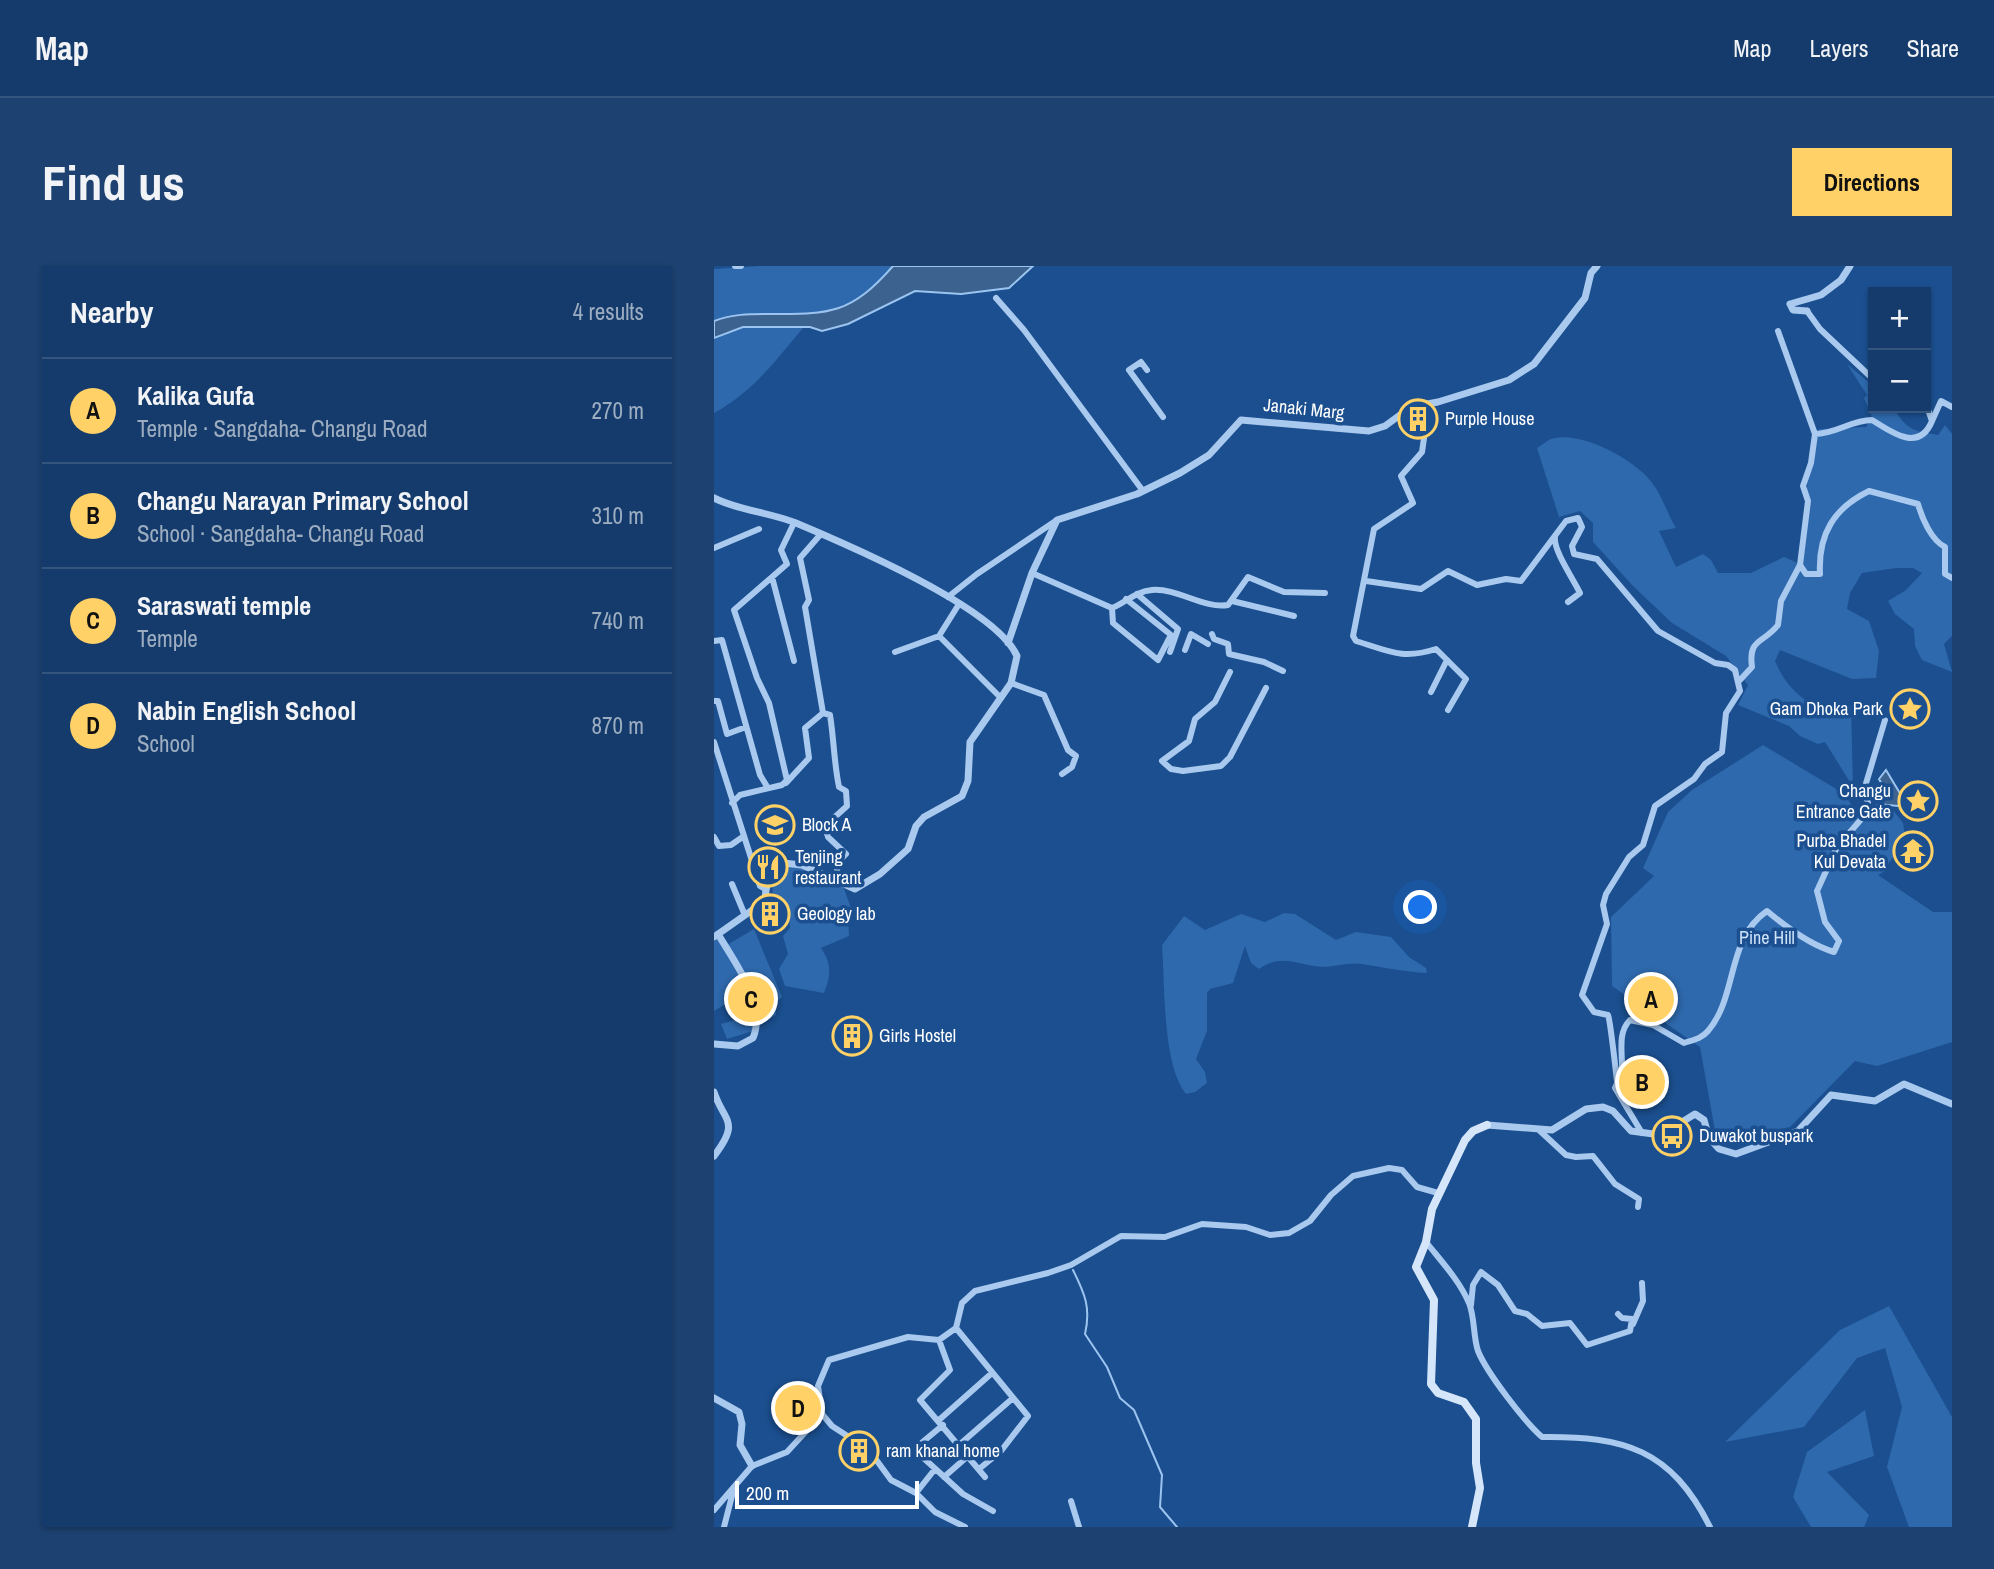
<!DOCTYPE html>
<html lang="en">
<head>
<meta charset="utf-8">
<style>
	:root { --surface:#143b6b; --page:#1d4271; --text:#f1f3f6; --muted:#9dadc1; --line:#33557e; --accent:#ffd166 }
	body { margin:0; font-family:"Archivo Narrow",sans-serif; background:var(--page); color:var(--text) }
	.controls { position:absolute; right:21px; top:21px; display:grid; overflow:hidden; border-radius:0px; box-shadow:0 2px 5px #0004 }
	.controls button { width:63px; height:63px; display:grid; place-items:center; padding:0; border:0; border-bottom:2px solid var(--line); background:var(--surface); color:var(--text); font:35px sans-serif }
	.scale { position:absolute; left:21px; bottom:18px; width:184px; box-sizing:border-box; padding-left:7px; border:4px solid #fff; border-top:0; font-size:19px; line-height:24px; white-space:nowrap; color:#fff; -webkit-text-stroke:5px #1b4f8f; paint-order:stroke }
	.you { position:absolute; left:707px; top:642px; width:24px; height:24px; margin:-18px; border:5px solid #fff; border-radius:50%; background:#1a73e8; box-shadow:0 0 0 10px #1a73e833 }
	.badge { display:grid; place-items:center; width:46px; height:46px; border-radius:50%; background:var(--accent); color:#111; font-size:23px; font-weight:700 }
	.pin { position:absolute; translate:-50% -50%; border:4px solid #fff; box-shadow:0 2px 7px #0006 }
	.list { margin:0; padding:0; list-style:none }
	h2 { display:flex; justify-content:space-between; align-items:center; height:91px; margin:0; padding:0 28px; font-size:30px }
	h2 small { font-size:23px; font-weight:400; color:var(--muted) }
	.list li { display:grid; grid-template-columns:46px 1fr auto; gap:21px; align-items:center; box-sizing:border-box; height:105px; padding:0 28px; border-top:2px solid var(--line) }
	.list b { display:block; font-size:26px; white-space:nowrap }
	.list p { margin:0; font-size:23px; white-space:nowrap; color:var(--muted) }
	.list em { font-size:23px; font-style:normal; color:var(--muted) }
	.map { position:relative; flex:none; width:1238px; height:1261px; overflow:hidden; border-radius:0px }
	header { display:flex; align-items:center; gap:42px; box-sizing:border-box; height:98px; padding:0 35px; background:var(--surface); border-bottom:2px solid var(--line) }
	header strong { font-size:33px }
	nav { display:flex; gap:38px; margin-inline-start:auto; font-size:24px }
	.intro { display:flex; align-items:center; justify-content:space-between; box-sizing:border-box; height:168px; padding:0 42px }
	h1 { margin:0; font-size:49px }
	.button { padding:18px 32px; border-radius:0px; background:var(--accent); color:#111; font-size:24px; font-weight:700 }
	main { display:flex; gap:42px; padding:0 42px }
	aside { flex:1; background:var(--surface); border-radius:0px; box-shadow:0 2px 5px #0004 }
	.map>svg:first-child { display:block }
	.green { fill:#2e69ad }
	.water { fill:#3c6290; stroke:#9cc4f0; stroke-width:2 }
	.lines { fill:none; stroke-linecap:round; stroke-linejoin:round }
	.stream { stroke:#9cc4f0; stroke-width:2 }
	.minor { stroke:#a9c9ee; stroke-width:6 }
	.tertiary { stroke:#a9c9ee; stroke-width:7 }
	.secondary { stroke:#d6e6fa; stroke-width:8 }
	.labels { text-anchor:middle; stroke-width:7; stroke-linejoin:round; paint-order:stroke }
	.street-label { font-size:18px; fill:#fff; stroke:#1b4f8f }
	.poi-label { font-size:18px; fill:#fff; stroke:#1b4f8f; text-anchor:start }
	.park-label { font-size:18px; fill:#cfe3fa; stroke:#1b4f8f }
</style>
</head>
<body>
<header>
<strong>Map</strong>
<nav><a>Map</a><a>Layers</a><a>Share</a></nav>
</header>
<div class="intro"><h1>Find us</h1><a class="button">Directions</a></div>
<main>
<aside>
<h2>Nearby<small>4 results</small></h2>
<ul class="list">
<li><span class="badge">A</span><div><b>Kalika Gufa</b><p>Temple · Sangdaha- Changu Road</p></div><em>270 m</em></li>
<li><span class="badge">B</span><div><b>Changu Narayan Primary School</b><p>School · Sangdaha- Changu Road</p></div><em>310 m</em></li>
<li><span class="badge">C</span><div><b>Saraswati temple</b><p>Temple</p></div><em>740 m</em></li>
<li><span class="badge">D</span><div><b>Nabin English School</b><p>School</p></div><em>870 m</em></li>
</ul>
</aside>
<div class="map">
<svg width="1238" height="1261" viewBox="0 0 1238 1261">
	<rect width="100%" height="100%" fill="#1b4f8f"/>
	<path class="green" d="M45,0H179C136,49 115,48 54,48C35,48 18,48 0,55V3Z
		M29,61L89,62C62,94 38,127 0,147V72Z
		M1133,98L1159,120V142H1180C1192,164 1200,165 1224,169L1231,159L1238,168V370L1230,378L1238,406L1208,394L1201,380L1200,363L1181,348L1174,335L1192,324L1208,307L1199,302H1182L1148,307L1136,327L1133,343L1155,355L1165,385L1162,412L1138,413L1066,384L1061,395C1073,423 1089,435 1116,448L1137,440L1139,521L1111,476L1104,478L1086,470L1075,460L1024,439L1034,419L1012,390L958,357L919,320L879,276V257L866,245L845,251L823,182C827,180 832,175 837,173C867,164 922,194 939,218C948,230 954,249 962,262L945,265L962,301L989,288L997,294L1004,307H1037L1070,291L1086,298C1092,254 1090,206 1105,163L1152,161L1158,151L1150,132L1153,129Z
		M1049,479L1129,527L1143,546L1175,539L1189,557L1192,575L1174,598L1173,604L1164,609L1219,646H1238V776L1163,800L1141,795L1076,861L1003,876L986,781L898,720L897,651L940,610L929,602L954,546L978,524Z
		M71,596L87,598L129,620L137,642L134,648L135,670L107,682C118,698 117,710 110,727L71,720L65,703L74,688L69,670L76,662L74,644L59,635L58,612Z
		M570,647L581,648L622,674L642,666L677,671L695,691L712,702L713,707C690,706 669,701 647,698C634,696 621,701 608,701C583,699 568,687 545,703L537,697L531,680L519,717L496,723L493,727V765L482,793L491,806L493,817L481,826L472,828C448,798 451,718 448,679L470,650L491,664L527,648L551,656Z
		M40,663L68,731L62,736V749L49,757L43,731L13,679Z
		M4,673L33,725L0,745V675Z
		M35,750L39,765L13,773L7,758Z
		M1175,1040L1238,1151V1261H1195L1173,1201L1188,1141L1171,1082L1143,1092L1090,1161L1011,1176L1126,1064Z
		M1151,1144L1160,1190L1113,1206L1155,1249L1150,1261H1097L1079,1231L1093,1186Z"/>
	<path class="water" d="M179,0H319L295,22L247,28L201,25L134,58L108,65L96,61H29L0,72V55C18,48 35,48 54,48C116,48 136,49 179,0Z
		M1172,504L1190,534L1184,540L1164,538L1172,526L1165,513Z"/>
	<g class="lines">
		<path class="stream" d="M359,1004C371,1028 377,1042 371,1068L393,1101L406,1132L420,1144L448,1209L446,1241L463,1261"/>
		<path class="minor" d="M21,0H27
			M282,32L310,64L429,225
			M1093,45L1106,63L1159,113
			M1064,65L1101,168
			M433,104L427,96L415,104L449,151
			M715,138L708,186L687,210L699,237L660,263L639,370L642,375C675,385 688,394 722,383L752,413L734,444
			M1218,155L1227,135L1238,141
			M106,269L86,292L95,334L91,341L109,447L116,449C120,474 120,497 125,521L132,525L133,540L111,560L114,571L132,588L124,596L122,615
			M841,271C839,284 860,314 866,327L854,336
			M0,282L45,263
			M1086,299L1092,308H1106C1104,268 1120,242 1155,225L1204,238C1208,252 1217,274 1231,281V308L1238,312
			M318,307L398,342C411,337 422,325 438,324C464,322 489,343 514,339L534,311L570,326L611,327
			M58,311L80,395
			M652,315L707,323L734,305L763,319L792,313L807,315L852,255L864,252L868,261L858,280L860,288L883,293L944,365L1001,397L1014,399L1021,404L1026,425L1012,447L1008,486L991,498L980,513L941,540L929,579L915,591L892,628L889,639L893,658L868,729L880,746L894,749C896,753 902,806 903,816
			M423,328L464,363L456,386
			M234,331L263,308L343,254
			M518,335L580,350
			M398,342L399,357L444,394L457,369L412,333
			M498,368L500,373L514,378L515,388L550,396L569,405
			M225,370L287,432
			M0,375L8,374L46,509L54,522
			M471,384L477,368L494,378
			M181,386L225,370L245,338
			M516,406L501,436L481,453L475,475L448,495L457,503L469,505L507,500L516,491L552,422
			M1026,414L1038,401C1034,372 1049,378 1064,359L1067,335L1086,299L1094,235L1089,220L1097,197L1101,168C1122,168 1137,154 1158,154C1177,166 1205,187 1218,155L1212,138
			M297,417L330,429L354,484L362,490L358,501L348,508
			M717,426L733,394
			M0,435H4L13,468L32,461
			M0,476L46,620L51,623
			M72,517L95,492L91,462L109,447
			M18,537L26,529L68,519L73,514L55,437L43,412L20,344L73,298L67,284L80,257
			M0,571L5,580L17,579L30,570
			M18,618L30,647
			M826,865L852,889L862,891L879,890L901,918L925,933L924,941
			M928,867L901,822C904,815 907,808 908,800C908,784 904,766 916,754L939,759L970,777C979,774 987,773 994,765C1024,730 1012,673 1053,645C1072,661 1096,679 1120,686L1125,675L1111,656L1103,625L1123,581L1150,550L1154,537L1150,524L1171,454
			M712,976C727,995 745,1014 755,1037C761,1052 759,1070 764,1085C773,1107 810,1155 828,1171C910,1170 957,1183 996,1261
			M757,1039L759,1019L767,1006L784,1019L801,1045L813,1048L828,1060L856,1057L873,1079L916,1065L918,1053L908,1052L904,1048
			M919,1058L929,1035L928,1017
			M242,1062L314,1150L287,1185L265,1203
			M225,1074L236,1104L206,1134L271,1211
			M108,1148L118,1160L155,1184L177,1214L202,1227L221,1246L251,1261
			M225,1154L278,1107
			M229,1159L205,1179L204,1187L249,1228L279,1245
			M245,1179L299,1132
			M230,1211L254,1190
			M202,1227L221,1203
			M357,1235L365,1261
			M0,1244L38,1200L73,1186L108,1148L104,1120L115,1094L194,1071L225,1074L242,1062L248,1037L261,1025L334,1007L357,999L407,970L451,971L488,958L532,961L556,969L575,967L596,955L617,929L639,910L675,902L688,904L703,921L724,927
			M10,1261L20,1222"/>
		<path class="tertiary" d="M1093,45L1079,44L1076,38L1107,29L1127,14L1136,0
			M0,232C26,245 55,246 82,257C132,278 282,342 303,390L297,417L256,476L254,515L248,530L210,551L202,560L194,583L166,608L141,623L88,599L69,597C57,608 51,618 51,635L0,671
			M294,377L318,307L343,254L423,228L466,207L495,189L527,154L655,165L671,160L697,141L724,136L795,114L820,98L871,32L877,7L883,0
			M0,778L24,780L39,772C53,738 21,697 4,668
			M0,826C10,856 27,855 0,890
			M773,859L838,864L872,843L889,841L899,845L917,865L947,869L981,848L990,854L995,872L1005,883L1022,888L1084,865L1117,829L1161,835L1190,818L1238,838
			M0,1132L25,1146L28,1158L26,1179L38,1200"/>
		<path class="secondary" d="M758,1261L766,1222L762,1197V1153L750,1136L724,1127L717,1118L720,1034L702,1001L712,976L718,943L751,874L759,865L773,859"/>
	</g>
	<defs>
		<g id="building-ring" transform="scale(2.0125)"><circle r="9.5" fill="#1b4f8f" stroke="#ffd166" stroke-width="1.5"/><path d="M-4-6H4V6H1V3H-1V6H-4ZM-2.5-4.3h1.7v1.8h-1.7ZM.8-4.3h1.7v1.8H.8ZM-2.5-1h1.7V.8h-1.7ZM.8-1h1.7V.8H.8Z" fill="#ffd166"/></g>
		<g id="sight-ring" transform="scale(2.0125)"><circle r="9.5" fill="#1b4f8f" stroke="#ffd166" stroke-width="1.5"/><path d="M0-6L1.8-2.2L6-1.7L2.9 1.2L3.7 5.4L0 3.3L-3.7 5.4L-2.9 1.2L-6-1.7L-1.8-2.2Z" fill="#ffd166"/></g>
		<g id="university-ring" transform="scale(2.0125)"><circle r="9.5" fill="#1b4f8f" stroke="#ffd166" stroke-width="1.5"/><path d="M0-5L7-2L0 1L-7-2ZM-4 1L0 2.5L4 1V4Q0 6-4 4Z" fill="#ffd166"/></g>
		<g id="temple-ring" transform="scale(2.0125)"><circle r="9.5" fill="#1b4f8f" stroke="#ffd166" stroke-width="1.5"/><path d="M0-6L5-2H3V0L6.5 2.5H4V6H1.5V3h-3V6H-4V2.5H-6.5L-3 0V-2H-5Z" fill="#ffd166"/></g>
		<g id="restaurant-ring" transform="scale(2.0125)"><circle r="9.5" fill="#1b4f8f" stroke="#ffd166" stroke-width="1.5"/><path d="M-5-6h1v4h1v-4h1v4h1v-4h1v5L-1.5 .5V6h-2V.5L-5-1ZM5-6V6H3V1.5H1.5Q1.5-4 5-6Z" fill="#ffd166"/></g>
		<g id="bus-ring" transform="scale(2.0125)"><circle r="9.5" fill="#1b4f8f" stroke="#ffd166" stroke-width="1.5"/><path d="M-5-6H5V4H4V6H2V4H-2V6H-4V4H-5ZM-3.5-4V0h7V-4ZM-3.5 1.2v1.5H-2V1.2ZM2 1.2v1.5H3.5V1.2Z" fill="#ffd166"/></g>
	</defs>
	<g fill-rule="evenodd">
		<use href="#building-ring" x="704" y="153"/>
		<use href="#sight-ring" x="1196" y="443"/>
		<use href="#sight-ring" x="1204" y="535"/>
		<use href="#university-ring" x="61" y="559"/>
		<use href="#temple-ring" x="1199" y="585"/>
		<use href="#restaurant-ring" x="54" y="601"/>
		<use href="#building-ring" x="56" y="648"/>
		<use href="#building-ring" x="138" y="770"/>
		<use href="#bus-ring" x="958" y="870"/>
		<use href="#building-ring" x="145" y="1185"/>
	</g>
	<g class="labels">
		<g class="street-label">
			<text transform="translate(590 143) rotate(6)" y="6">Janaki Marg</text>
		</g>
		<g class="poi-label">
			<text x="731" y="159">Purple House</text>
			<text x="1169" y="449" text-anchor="end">Gam Dhoka Park</text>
			<text x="1177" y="531" text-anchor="end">Changu<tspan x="1177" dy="21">Entrance Gate</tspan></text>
			<text x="88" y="565">Block A</text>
			<text x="1172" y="581" text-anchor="end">Purba Bhadel<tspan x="1172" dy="21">Kul Devata</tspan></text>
			<text x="81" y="597">Tenjing<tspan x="81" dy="21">restaurant</tspan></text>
			<text x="83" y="654">Geology lab</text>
			<text x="165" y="776">Girls Hostel</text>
			<text x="985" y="876">Duwakot buspark</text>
			<text x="172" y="1191">ram khanal home</text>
		</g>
		<g class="park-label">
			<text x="1053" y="678">Pine Hill</text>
		</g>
	</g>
</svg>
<div class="controls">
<button>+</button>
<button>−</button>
</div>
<div class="scale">200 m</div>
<div class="you"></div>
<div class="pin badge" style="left:937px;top:733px">A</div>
<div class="pin badge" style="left:928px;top:816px">B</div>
<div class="pin badge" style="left:37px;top:733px">C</div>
<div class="pin badge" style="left:84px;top:1142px">D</div>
</div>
</main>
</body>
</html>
